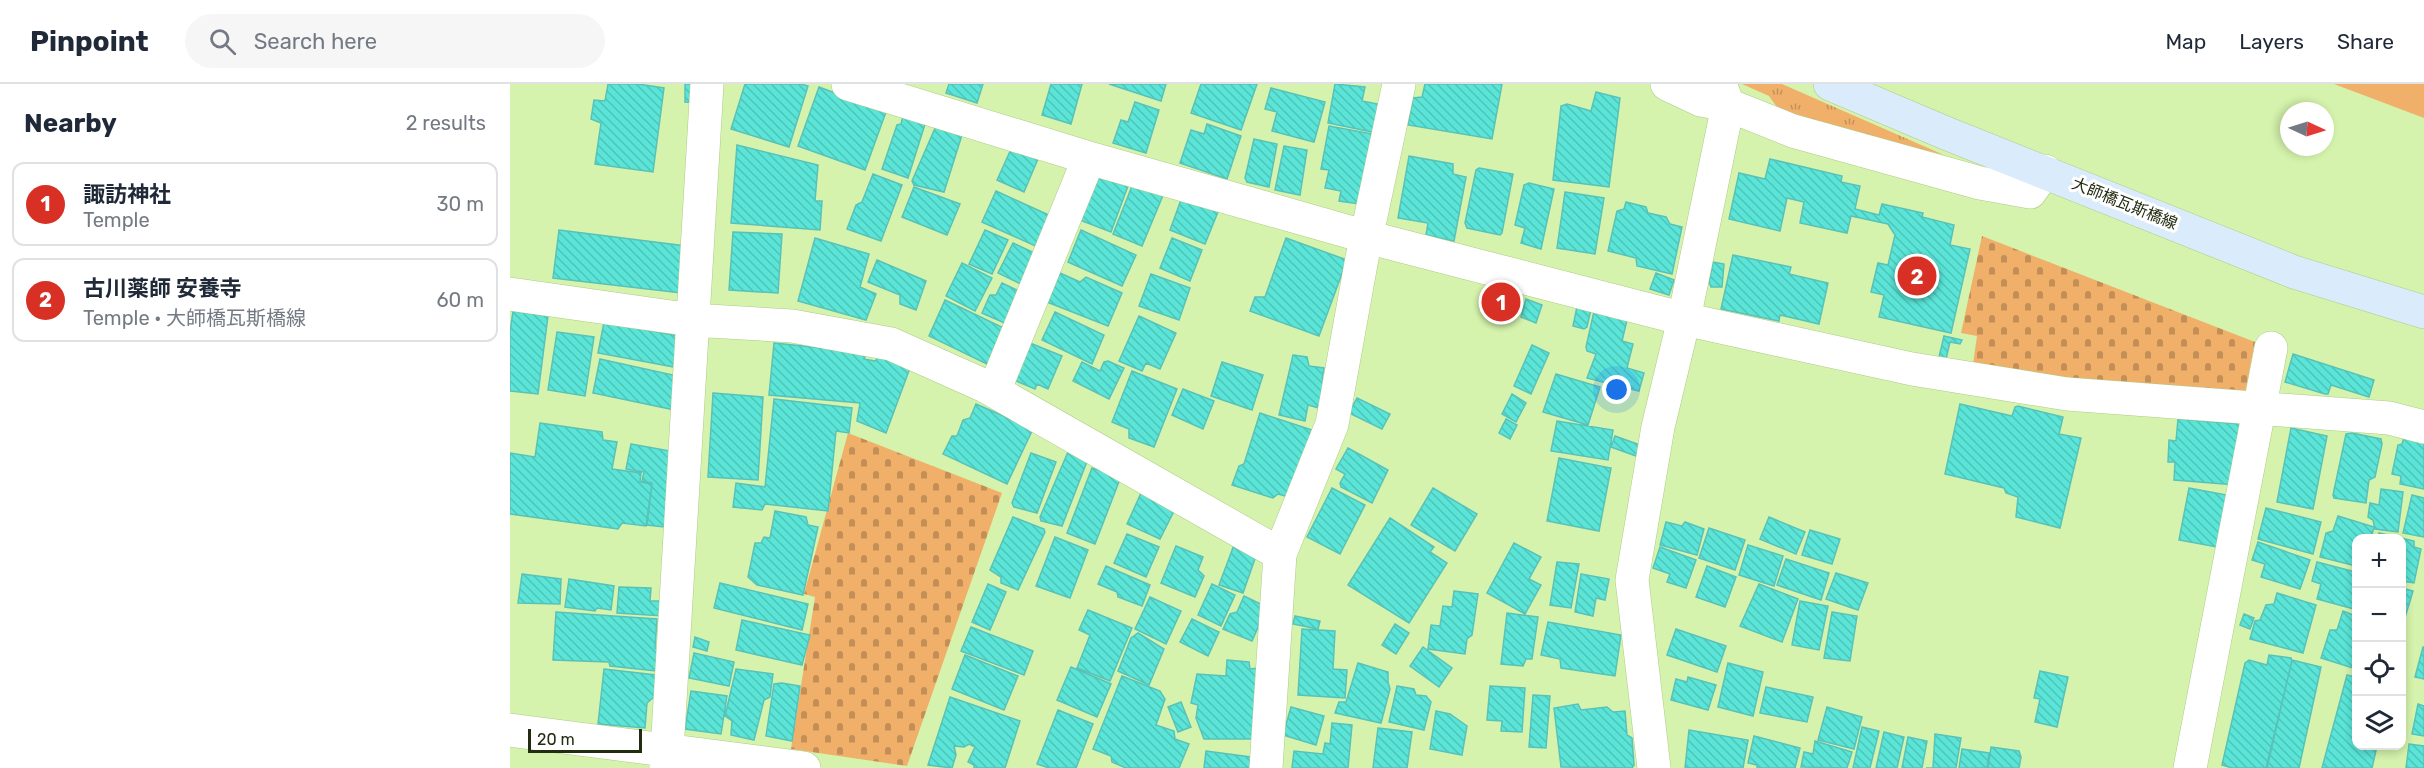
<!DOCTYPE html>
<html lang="en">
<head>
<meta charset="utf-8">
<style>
	:root { --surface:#fff; --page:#f6f6f7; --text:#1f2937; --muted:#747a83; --line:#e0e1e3; --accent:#d93025 }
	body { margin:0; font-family:Rubik,"Noto Sans JP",sans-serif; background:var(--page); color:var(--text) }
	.controls { position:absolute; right:18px; bottom:18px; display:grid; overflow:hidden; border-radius:12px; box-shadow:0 3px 9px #0003 }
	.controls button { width:54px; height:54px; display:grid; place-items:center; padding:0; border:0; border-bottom:2px solid var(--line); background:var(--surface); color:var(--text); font:30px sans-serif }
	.compass { position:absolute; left:1770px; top:18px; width:54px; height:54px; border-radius:50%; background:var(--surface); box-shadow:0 3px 9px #0003; rotate:94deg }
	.scale { position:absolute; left:18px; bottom:15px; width:114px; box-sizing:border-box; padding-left:6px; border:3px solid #222c10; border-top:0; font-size:16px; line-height:21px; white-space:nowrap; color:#222c10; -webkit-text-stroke:4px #fff; paint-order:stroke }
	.you { position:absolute; left:1107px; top:306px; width:21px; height:21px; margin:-15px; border:4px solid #fff; border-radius:50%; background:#1a73e8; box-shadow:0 0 0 9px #1a73e833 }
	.badge { display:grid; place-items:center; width:39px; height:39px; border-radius:50%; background:var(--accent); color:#fff; font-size:20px; font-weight:700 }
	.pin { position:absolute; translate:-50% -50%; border:3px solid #fff; box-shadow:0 2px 6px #0006 }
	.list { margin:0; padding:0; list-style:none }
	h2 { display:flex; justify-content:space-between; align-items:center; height:78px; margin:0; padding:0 24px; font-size:26px }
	h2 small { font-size:20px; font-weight:400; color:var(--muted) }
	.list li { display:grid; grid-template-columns:39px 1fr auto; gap:18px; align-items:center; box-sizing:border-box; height:84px; margin:0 12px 12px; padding:0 12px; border:2px solid var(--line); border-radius:12px }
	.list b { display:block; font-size:22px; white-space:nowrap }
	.list p { margin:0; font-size:20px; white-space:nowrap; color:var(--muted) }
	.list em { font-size:20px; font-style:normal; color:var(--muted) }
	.icon { flex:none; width:33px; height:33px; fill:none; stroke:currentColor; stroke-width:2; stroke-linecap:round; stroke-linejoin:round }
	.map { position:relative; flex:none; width:1914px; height:684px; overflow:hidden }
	header { display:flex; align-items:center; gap:36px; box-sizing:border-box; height:84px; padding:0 30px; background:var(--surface); border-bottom:2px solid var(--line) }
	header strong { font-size:28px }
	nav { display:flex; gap:33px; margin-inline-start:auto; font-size:21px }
	.search { width:420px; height:54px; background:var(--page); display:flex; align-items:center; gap:15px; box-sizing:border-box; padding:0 21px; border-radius:33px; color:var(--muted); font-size:22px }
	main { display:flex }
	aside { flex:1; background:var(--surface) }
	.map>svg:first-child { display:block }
	.grass { fill:url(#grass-tufts) }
	.cemetery { fill:url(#cemetery-stones) }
	.green { fill:#f1b06a }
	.building { fill:url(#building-back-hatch); stroke:#59c2b8; stroke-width:1.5 }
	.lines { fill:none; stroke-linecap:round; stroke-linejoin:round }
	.street-casing { stroke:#aecb86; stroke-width:34 }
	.secondary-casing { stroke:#aecb86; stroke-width:34 }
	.street { stroke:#fff; stroke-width:33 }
	.secondary { stroke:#daebfb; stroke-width:33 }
	.labels { text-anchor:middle; stroke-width:6; stroke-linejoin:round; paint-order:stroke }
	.street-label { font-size:16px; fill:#222c10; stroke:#fff }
</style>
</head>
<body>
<header>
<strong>Pinpoint</strong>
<div class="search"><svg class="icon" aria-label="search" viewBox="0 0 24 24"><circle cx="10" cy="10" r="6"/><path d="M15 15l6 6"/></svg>Search here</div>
<nav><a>Map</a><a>Layers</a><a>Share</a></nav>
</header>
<main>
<aside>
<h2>Nearby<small>2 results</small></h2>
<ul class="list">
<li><span class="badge">1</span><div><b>諏訪神社</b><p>Temple</p></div><em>30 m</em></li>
<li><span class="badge">2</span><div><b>古川薬師 安養寺</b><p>Temple · 大師橋瓦斯橋線</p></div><em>60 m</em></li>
</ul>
</aside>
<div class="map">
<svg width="1914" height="684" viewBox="0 0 1914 684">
	<defs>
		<pattern id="grass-tufts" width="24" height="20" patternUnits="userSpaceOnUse" patternTransform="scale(1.5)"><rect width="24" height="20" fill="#f1b06a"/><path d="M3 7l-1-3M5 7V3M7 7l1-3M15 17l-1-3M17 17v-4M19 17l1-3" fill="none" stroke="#c38f56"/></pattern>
		<pattern id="cemetery-stones" width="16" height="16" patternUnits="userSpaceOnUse" patternTransform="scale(1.5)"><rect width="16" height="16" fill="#f1b06a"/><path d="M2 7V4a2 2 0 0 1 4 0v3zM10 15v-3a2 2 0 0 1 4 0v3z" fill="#c38f56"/></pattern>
		<pattern id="building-back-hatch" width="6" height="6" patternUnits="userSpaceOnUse" patternTransform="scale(1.5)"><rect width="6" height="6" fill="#5ae5d8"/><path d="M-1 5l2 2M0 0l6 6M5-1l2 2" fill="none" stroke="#4ec5b8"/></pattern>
	</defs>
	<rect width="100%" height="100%" fill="#d5f3ac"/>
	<path class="grass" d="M1232,0H1272L1434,71L1272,30L1259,12Z"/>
	<path class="cemetery" d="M1472,152L1745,258L1735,310L1583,298L1463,280L1467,252L1451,249Z
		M338,349L492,409L397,682L281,665L305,513L294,510Z"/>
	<path class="green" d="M1824,0H1914V34Z"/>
	<path class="building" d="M98,0H128L154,4L143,88L85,80L91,39L81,35L84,16L95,17Z
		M175,0H191L190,19L175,18Z
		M235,0H291L298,2L279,63L221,45Z
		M439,0H473L467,19L436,9Z
		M541,0H572L561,40L532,31Z
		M599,0H656L651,17Z
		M691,0H747L731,46L681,29Z
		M825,0L855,3L852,17L878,22L872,50L818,39Z
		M915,0H992L982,55L898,41L903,14L912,13Z
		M309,3L376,28L355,86L288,62Z
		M761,4L815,18L804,58L762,47L767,28L755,25Z
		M1086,8L1110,14L1099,103L1043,96L1051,22L1057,20L1081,27Z
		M625,18L649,26L636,69L603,59L611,36L618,38Z
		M393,32L416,37L398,94L372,85L387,41L391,40Z
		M697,40L731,52L717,95L670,79L681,46L694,50Z
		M426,42L452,51L434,108L404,101L402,97Z
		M819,42L868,51L857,121L829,117L831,107L815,104L819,86L811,85Z
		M744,55L767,60L759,103L737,98L735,94Z
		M227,61L308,81L305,117H312L310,146L221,139Z
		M774,62L797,66L790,111L765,106Z
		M502,63L528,75L514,108L487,96Z
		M899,72L943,80V90L956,93L944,157L916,151L918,139L888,134Z
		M1260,75L1332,92L1331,98L1350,102L1345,125L1369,131L1372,120L1413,129L1412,133L1444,141L1440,161L1460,165L1441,249L1369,233L1374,211L1361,208L1368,179L1378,181L1385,151L1378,140L1341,132L1337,149L1290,139L1294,118L1277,114L1270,147L1219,135L1229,89L1255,95Z
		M969,84L1003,90L992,149L990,151L957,144L955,139L966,86Z
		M363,90L392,101L371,157L337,145L346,121L352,118Z
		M587,91L618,102L601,148L570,136Z
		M624,97L654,109L632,162L603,150Z
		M1019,99L1044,105L1031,165L1011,159L1015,144L1005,141L1014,101Z
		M404,103L450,120L437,151L392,133Z
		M486,107L543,133L530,164L472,138Z
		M1055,108L1094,114L1085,170L1047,164Z
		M672,113L708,128L695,160L660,146Z
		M1116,118L1136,123L1138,129L1156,133L1160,140L1172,143L1162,190L1127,182L1126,174L1098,167L1107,127L1114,125Z
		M49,146L176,162L171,209L43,194Z
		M475,146L498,156L482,190L459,180Z
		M571,146L626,171L612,202L558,178Z
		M223,148L272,150L268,209L219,206Z
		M305,154L359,170L350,203L366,210L356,236L288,217Z
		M662,154L692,166L680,197L650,184Z
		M776,154L837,176L809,252L740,227L745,213H755Z
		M503,159L529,171L515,202L488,189Z
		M1223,171L1281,183L1279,190L1318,199L1309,240L1270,231L1269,237L1211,225Z
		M367,176L416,197L406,226L390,220V211L358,198Z
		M1203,178L1214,180L1212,203H1201L1199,198Z
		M452,179L482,194L465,227L436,212Z
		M550,189L570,198L576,193L612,209L598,242L537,218Z
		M1146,189L1164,196L1159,211L1140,205Z
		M641,190L680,204L669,236L629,222Z
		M492,199L513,209L499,241L472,229L480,211H486Z
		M984,201L1007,207L999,235L977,229Z
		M1016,215L1032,221L1026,239L1011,233Z
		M435,216L496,245L479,281L419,252Z
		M1068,218L1082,221L1077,243L1074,245L1063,242Z
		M1085,223L1118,232L1112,257L1123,260L1117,284L1134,289L1129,307L1077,294L1086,270L1077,267L1076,263Z
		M3,227L38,232L28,310L0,307V248Z
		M545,228L594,251L582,280L532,256Z
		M629,232L666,249L650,285L636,279L632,287L609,277Z
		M94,238L169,252L164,283L88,269Z
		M47,248L84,253L75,312L38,306Z
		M1434,252L1452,256L1450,260L1440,258L1436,275L1429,273Z
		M264,259L351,268L356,270L354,275L365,277L371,271L400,284L376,349L347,337L350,319L259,311Z
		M520,259L552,272L538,305L527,300L525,305L504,296Z
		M1022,261L1039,269L1021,310L1004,302Z
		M1783,270L1864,296L1859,313L1821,301L1818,310H1815L1775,298Z
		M783,271L797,273L799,282L814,284L812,295L815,299L809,324L798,321L795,337L769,331Z
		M90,275L172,293L165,326L83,309Z
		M598,277L614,284L599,315L563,297L572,278L590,287L594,278Z
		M712,278L753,291L742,326L701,312Z
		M622,287L667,305L644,363L619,354V345L602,338Z
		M1046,290L1090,303L1078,341L1033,328Z
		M673,305L704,317L693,345L662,331Z
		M203,309L253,313L248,396L198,393Z
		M1002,310L1016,319L1006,338L992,330Z
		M847,314L880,330L872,345L839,329Z
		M264,315L342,324L339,349L326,347L318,427L255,420L252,426L223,423L226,399L255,403Z
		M466,320L523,345L497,400L433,370L442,352H447L453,336L460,334Z
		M1450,320L1502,332L1505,323L1508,322L1553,333L1549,350L1571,354L1550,444L1506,433L1508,413L1496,409L1494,404L1435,390Z
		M750,329L802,346L783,414L768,410L763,414L722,401L729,382L734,380Z
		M996,335L1007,341L1000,355L989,349Z
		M1668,335L1731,340L1726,401L1664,396L1665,378H1658L1659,356L1666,357Z
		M1047,337L1103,346L1098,376L1041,367Z
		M30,339L92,348L93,356L107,358L102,385L131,389L130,398L142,400L136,442L112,439L108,445L0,430V369L25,373Z
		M1781,344L1817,352L1803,425L1767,418Z
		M1842,349L1871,355L1872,360L1865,393L1859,396L1856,419L1824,414L1823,411L1836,350Z
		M1895,350L1914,355V405L1890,400L1891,392L1882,390L1888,361L1892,360Z
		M1105,352L1130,361L1126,372L1101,363Z
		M121,360L166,368L154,443L137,441L142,399L132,397L134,388L116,385Z
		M838,364L878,386L862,419L831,403L830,399L835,390L826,385Z
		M558,368L578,375L552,442L531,437L530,433Z
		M521,369L546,378L527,429L504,423L502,419Z
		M1049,374L1101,384L1089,447L1037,437Z
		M582,384L609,392L610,395L585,460L557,449Z
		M822,404L855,421L830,470L797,453Z
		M923,404L967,430L945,467L901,441Z
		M1679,404L1722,412L1712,464L1669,456Z
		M1871,405L1893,408L1888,448L1865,445L1863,436L1858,433L1860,419L1869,421Z
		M631,409L665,425L650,455L617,440Z
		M1902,411L1914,414V453L1893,449Z
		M1756,424L1811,438L1803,470L1748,455Z
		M265,427L296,433L298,441L308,443L293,511L247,501L238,493L245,459H251L254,453L260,454Z
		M1828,432L1864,443L1861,454H1846V482L1810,473L1816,449L1823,447Z
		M503,433L534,445L535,448L508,506L491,499V493L480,486Z
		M1259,433L1295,448L1286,470L1250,455Z
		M880,434L924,463L920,468L937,479L899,539L838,501Z
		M1156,438L1172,442L1175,438L1194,445L1187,471L1150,461Z
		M1199,444L1235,456L1225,486L1189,474Z
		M1300,446L1330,455L1322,480L1292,471Z
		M1869,449L1904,457V463L1911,465L1904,499L1892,497V454H1868Z
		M617,450L649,463L636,493L604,479Z
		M545,453L578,466L560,514L526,502Z
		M1748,458L1800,476L1790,505L1751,493L1755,480L1742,476Z
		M1004,459L1031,473L1019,495L1031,501L1015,530L977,509Z
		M724,461L747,469L733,509L709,501Z
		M1238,461L1273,472L1264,502L1229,491Z
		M666,462L693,473L688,486L694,492L685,513L651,499Z
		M1150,463L1186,476L1176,504L1157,498L1160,490L1143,484Z
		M1276,475L1319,489L1311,516L1267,501Z
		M1047,478L1069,480L1061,524L1040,521Z
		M1807,478L1846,488V515L1844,525L1807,515L1811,500L1802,497Z
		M596,482L640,501L632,522L608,513L607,508L588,500Z
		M1197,482L1226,493L1215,523L1186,513Z
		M1326,489L1358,499L1348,526L1316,515Z
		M12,490L51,495L50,520L8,519Z
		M1071,490L1099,495L1095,516L1086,514L1083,532L1065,528Z
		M59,495L104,502L101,526L87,524L85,527L55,523Z
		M210,499L298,520L292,546L204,524Z
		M478,500L496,508L480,546L462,538Z
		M702,500L725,511L711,542L688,531Z
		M1249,500L1288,515L1272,558L1230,542Z
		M109,503L141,504L140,517H155L154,532L107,529Z
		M1892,504L1903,507L1893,540L1892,539Z
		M944,507L968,510L962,551L957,555L955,570L918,565L921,541L930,542L933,522L942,523Z
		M1767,509L1806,521L1793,569L1740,555L1745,537L1750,536L1756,521L1764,520Z
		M734,512L757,523L742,557L713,545L720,530L727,528Z
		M640,513L671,527L656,560L625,545Z
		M1290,517L1318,522L1309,566L1282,561Z
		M578,526L622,544L600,597L567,584L580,551L569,546Z
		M1833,527L1846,532V585L1811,574L1820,546H1827Z
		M46,528L147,535L145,564L152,565L146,587L100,582L99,578L43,576Z
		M1322,528L1347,532L1340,577L1314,574Z
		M997,529L1028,533L1022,575H1016L1013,582L991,580Z
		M1734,530L1744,534L1740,545L1730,541Z
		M785,532L810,537L808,545L783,540Z
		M682,535L709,548L698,572L670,558Z
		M232,536L300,551L292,581L226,566Z
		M1038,538L1111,551L1105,592L1051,584L1050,575L1031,571Z
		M885,540L899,549L886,570L872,561Z
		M461,543L523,567L514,591L451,567Z
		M792,545L825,547L823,585L837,586L835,614L788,611Z
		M1166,545L1216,562L1207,588L1157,571Z
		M628,549L654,565L639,601L608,587L621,554Z
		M185,553L199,558L197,567L183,563Z
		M913,563L942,584L929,603L900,582Z
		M1913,563H1914V595L1905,593Z
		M184,569L224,578L219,602L179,594Z
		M455,571L508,592L494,626L442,605Z
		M1759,571L1781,574L1782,577L1756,684H1722L1712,681L1735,579L1739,576L1757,581Z
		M717,576L739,578L740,585L748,584L750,655H694L686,634L688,621L681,619L687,590L716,592Z
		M1782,576L1811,583L1789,684H1757Z
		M848,579L878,588V598L880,605L871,639L825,629L829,618H836Z
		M1218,579L1253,588L1243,632L1208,623Z
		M561,583L601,600L587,633L547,616Z
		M94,585L146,591L144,613L137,619L135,644L88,640Z
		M226,585L263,590L260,613L254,616L244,656L221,651L222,637L215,632Z
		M1530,587L1558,593L1547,643L1525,638L1530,615L1524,614Z
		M1837,591L1846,593V662H1867L1862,684H1812Z
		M612,592L650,607L655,615L646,641L664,647L665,655L679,660L669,684H616L602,678L601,672L583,665Z
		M1178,593L1206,601L1198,626L1161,616L1166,595L1177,598Z
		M272,599L290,602L282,657L256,652L264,600Z
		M887,602L904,605L906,611L916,612L921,618L914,646L879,638Z
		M980,602L1015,604L1012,648L991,647L992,637L977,636Z
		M1256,603L1303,613L1297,638L1250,629Z
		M181,607L217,612L211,650L175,645Z
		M1023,611L1040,612L1036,664L1019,663Z
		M440,613L510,637L495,684H464V681L458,678L465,663L459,660L454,663L444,662L446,671L442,684L418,681Z
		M671,618L681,643L668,648L658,623Z
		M1068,620L1071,626L1097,623L1103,628L1115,627L1117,651L1122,654L1124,681L1122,684L1051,683L1044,624Z
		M1908,620L1914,622V652L1902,650Z
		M781,623L814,632L806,661L773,651Z
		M1317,623L1352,633L1344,665L1308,656Z
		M548,626L583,640L566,684H539L527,680Z
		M926,627L940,630L957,642L952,671L920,665Z
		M822,639L842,641L838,684H782L784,667L813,670L815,659L820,660Z
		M1352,643L1369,647L1360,684H1343Z
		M868,644L902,648L897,684H863Z
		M1179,646L1238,656L1233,684H1175Z
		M1374,648L1394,653L1387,684H1366Z
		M1425,650L1451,654L1446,684H1416H1423Z
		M1244,652L1290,664L1285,684H1247V681L1238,679Z
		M1398,653L1417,657L1412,684H1392Z
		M1305,657L1342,668L1337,684L1291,683L1294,668L1303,670Z
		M1899,660L1914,662V684H1896Z
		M1481,663L1509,667L1511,673L1509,684H1478Z
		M1452,665L1479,669L1477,684H1449Z
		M696,667L748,674L747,684H694Z"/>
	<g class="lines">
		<g class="street-casing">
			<path id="street" d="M338,0L579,74L857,153L1174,235L1402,285L1557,310L1879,334L1914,343
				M1157,0L1191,16L1218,21L1283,47L1470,99L1520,108L1535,87
				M0,210L182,236L282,242L381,260L475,302L770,470
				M484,307L579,74
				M0,646L294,684
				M156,684L197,0
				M756,684L770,470L822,340L852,174L889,0
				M1144,684L1122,496L1148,343L1174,235L1218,21L1212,5L1204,0
				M1680,684L1761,264"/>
		</g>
		<g class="secondary-casing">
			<path id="secondary" d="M1320,0L1438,50L1784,188L1914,228"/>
		</g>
		<use href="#street" class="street"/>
		<use href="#secondary" class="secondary"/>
	</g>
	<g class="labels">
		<g class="street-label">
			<text transform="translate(1615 119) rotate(22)" y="6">大師橋瓦斯橋線</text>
		</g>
	</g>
</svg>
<div class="controls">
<button>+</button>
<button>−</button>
<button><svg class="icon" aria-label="locate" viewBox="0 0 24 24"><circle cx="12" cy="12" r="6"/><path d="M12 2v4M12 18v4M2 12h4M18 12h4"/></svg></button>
<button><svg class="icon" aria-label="layers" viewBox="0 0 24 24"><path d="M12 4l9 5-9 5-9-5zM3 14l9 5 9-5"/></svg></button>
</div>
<svg class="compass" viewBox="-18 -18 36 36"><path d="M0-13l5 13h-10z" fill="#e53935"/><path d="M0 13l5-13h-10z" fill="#747a83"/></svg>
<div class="scale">20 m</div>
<div class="you"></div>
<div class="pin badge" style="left:991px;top:218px">1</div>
<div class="pin badge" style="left:1407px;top:192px">2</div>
</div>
</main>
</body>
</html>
